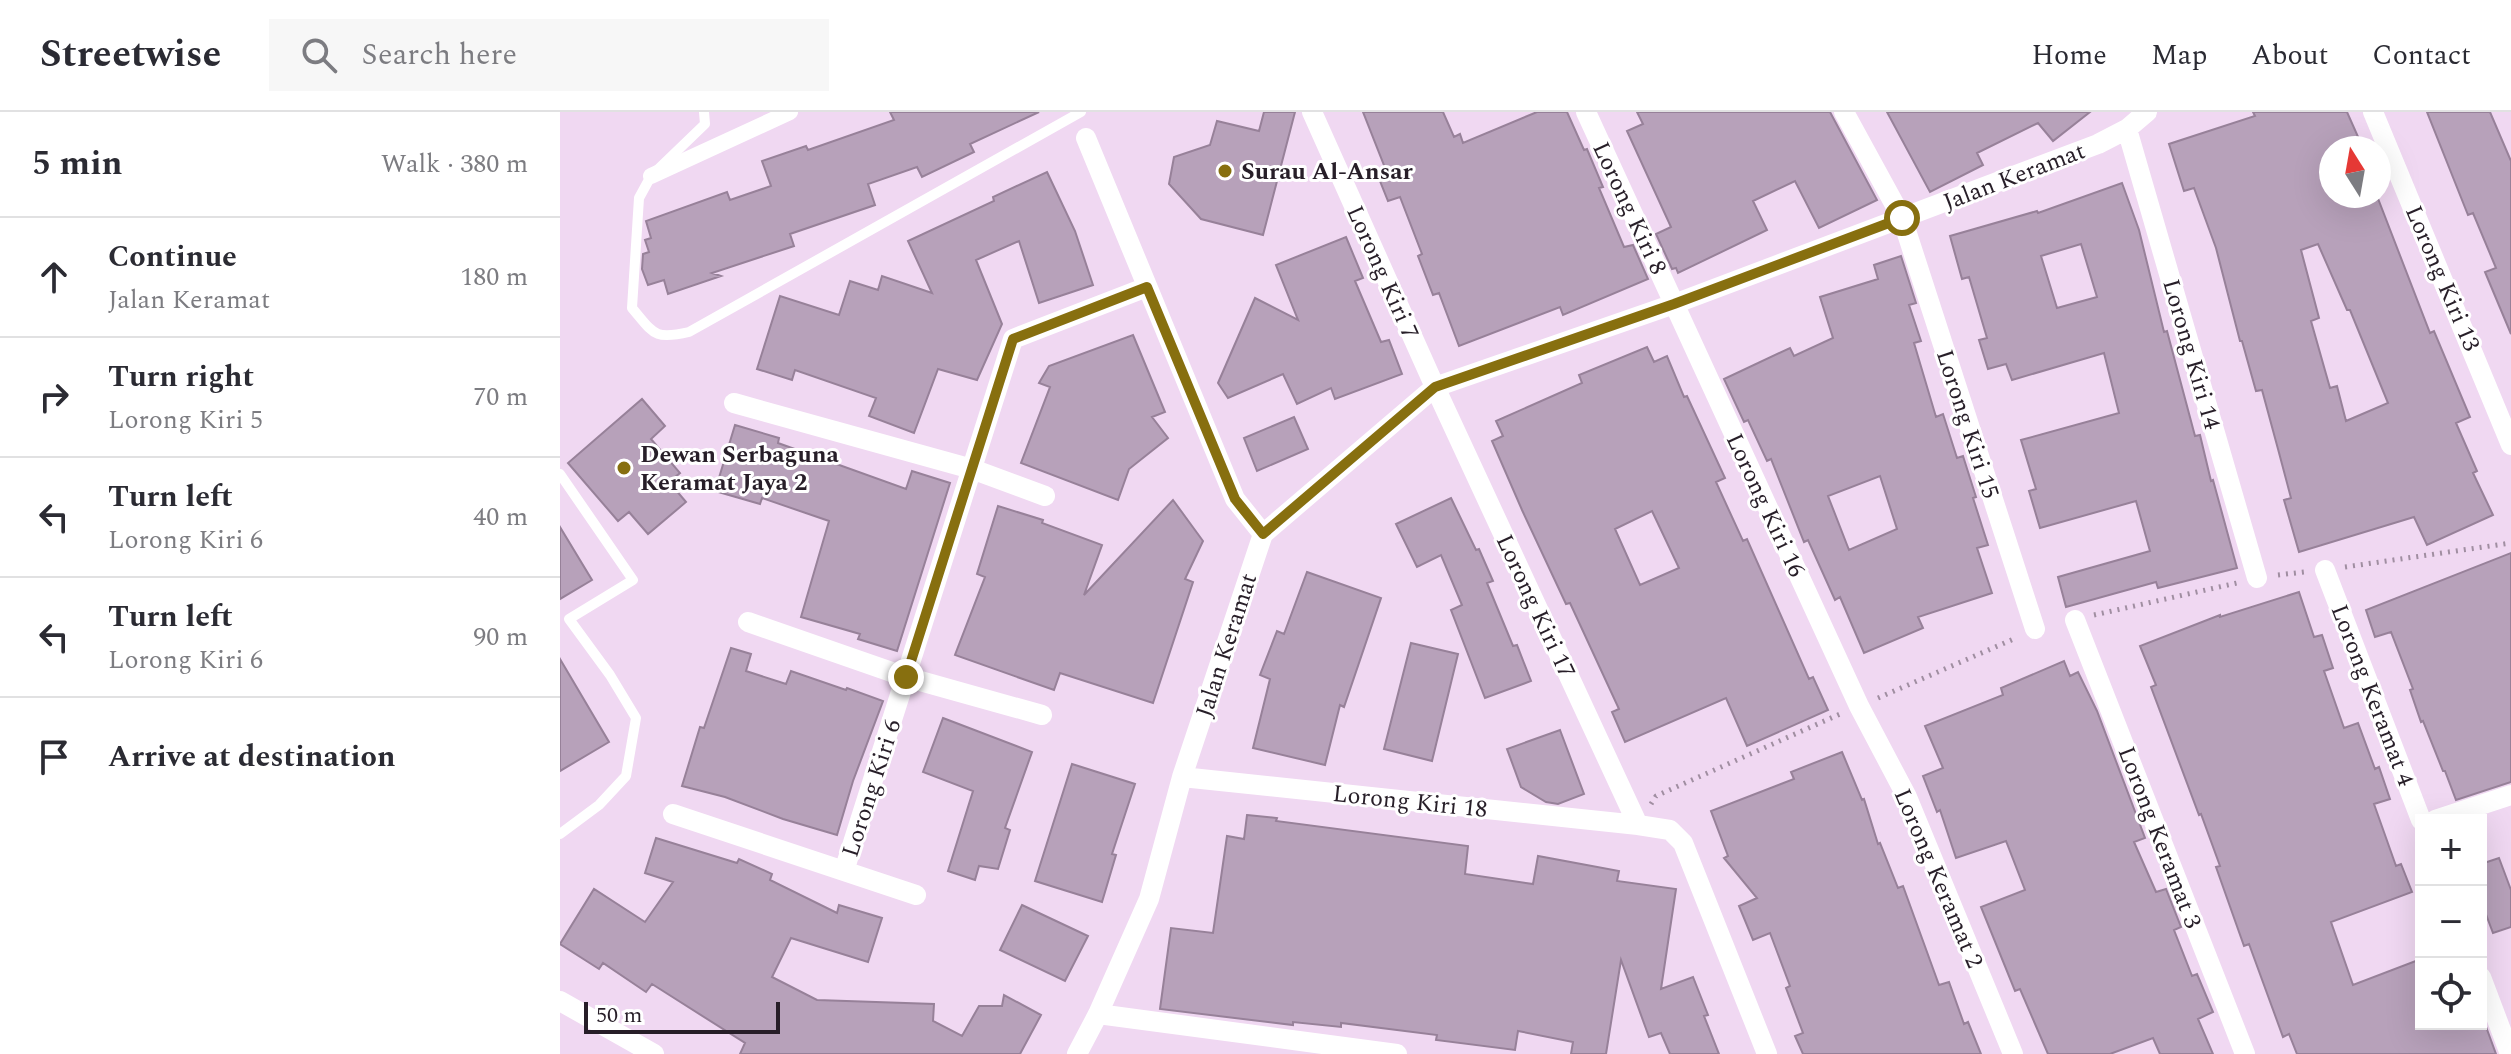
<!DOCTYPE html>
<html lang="en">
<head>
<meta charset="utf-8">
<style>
	:root { --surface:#fff; --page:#f7f7f7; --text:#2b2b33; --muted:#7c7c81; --line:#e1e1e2 }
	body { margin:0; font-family:Spectral,serif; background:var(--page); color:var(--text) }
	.controls { position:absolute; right:24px; bottom:24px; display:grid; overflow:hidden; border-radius:0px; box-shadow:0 8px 32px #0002 }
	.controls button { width:72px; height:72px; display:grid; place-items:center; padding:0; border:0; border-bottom:2px solid var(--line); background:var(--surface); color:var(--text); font:40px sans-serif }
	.compass { position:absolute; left:1759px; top:24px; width:72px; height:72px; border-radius:50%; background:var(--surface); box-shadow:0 8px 32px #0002; rotate:349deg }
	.scale { position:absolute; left:24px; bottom:20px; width:196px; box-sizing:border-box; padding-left:8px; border:4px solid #271e28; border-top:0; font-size:22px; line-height:28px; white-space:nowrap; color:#271e28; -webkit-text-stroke:6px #fff; paint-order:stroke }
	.stop { position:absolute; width:24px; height:24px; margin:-18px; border:6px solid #876f0f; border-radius:50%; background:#fff }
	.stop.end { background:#876f0f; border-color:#fff; box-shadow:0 2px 8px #0008 }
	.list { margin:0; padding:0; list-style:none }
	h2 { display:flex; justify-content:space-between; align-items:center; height:104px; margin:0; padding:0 32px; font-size:34px }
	h2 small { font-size:26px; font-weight:400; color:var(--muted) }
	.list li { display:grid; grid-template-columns:52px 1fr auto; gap:24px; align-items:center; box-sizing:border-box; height:120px; padding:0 32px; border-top:2px solid var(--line) }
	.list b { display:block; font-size:30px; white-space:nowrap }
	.list p { margin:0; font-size:26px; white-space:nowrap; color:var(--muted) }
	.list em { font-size:26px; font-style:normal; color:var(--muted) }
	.icon { flex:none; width:44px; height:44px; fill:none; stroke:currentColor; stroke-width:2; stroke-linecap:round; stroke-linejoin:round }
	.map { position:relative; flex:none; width:1951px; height:942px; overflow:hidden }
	header { display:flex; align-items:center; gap:48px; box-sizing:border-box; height:112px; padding:0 40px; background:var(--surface); border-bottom:2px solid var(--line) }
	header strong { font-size:38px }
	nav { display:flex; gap:44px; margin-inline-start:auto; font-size:28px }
	.search { width:560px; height:72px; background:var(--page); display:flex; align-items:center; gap:20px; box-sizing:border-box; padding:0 28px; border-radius:0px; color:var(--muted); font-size:30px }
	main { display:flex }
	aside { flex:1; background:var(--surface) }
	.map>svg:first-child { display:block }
	.building { fill:#b7a1ba; stroke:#978199; stroke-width:2; fill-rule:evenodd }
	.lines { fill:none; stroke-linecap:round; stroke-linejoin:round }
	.path { stroke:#a08ea1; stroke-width:5; stroke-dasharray:2 6; stroke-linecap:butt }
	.service { stroke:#fff; stroke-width:10 }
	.pedestrian { stroke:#fff; stroke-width:16 }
	.minor { stroke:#fff; stroke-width:20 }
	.route { stroke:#876f0f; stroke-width:10 }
	.poi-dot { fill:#876f0f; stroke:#fff; stroke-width:3 }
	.labels { text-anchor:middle; stroke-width:6; stroke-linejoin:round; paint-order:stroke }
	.poi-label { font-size:24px; font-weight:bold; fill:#271e28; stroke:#fff; text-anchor:start }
	.street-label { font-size:24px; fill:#271e28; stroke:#fff }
</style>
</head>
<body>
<header>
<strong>Streetwise</strong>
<div class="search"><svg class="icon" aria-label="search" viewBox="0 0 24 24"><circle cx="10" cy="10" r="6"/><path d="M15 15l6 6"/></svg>Search here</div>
<nav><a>Home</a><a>Map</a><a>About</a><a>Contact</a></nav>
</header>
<main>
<aside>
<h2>5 min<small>Walk · 380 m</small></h2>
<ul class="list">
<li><svg class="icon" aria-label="ahead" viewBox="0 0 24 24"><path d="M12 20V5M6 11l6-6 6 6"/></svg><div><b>Continue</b><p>Jalan Keramat</p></div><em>180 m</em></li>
<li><svg class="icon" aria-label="right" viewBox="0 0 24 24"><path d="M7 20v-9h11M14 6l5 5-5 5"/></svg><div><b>Turn right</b><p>Lorong Kiri 5</p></div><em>70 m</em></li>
<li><svg class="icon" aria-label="left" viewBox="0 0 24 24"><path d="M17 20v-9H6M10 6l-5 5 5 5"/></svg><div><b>Turn left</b><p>Lorong Kiri 6</p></div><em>40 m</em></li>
<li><svg class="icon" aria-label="left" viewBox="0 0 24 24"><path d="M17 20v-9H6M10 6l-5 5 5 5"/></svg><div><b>Turn left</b><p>Lorong Kiri 6</p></div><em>90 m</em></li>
<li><svg class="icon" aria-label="arrive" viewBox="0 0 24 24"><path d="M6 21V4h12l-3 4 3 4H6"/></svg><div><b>Arrive at destination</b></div></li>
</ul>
</aside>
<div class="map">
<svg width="1951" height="942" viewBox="0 0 1951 942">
	<rect width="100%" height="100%" fill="#f0d8f2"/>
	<path class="building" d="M330,0H479L410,32L414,40L362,65L357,55L308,72L315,93L230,122L234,134L152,161L161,164L108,182L104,168L88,173L82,157L83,142L89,140L85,128L91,126L86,109L167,80L170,88L211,74L202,49L246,34L248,38L334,8Z
		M704,0H735L703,123L641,107L609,72L614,45L650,33L657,9L699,19Z
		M803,0H883L894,25L900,22L903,31L977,0H1007L1024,38L1027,37L1043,75L1039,76L1064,135L1073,133L1088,167L1003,203L1000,195L899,234L879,181L873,183L858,144L862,142L840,85L828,89L818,64L827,61Z
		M1077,0H1270L1317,88L1259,116L1235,69L1193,89L1207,118L1118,161L1116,156L1112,157L1096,122L1111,115L1067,19L1083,12Z
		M1327,0H1530L1493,29L1478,11L1417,41L1423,53L1370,80Z
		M1693,0H1787L1803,36H1771V84H1817L1870,221L1874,219L1910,305L1896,311L1917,359L1913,361L1933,403L1867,433L1854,405L1739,440L1724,388L1731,386L1718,337L1702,278L1696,279L1682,229H1680L1656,136L1634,76L1624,79L1609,32L1695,4ZM1758,132L1787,198H1790L1828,291L1786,309L1777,274L1770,276L1751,209L1759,206L1741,138Z
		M1867,0H1930L1951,49V222L1925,160L1936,156L1913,101L1908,103Z
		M487,60L515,119L533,173L479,191L459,129L416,148L442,212L417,268L378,257L354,321L309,304L316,286L235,258L232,268L197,257L220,184L279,203L290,169L318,178L322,164L372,181L348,129L434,89L433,85Z
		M1562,71L1579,118L1604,220L1607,219L1635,324L1640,323L1651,369L1653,368L1677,456L1598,476L1596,470L1506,495L1498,465L1590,439L1576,389L1480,416L1469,379L1476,377L1461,328L1559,301L1544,241L1452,268L1446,252L1428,257L1419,228L1427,226L1409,165L1402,167L1390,124L1477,99L1478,101ZM1521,132L1537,185L1497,196L1481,144Z
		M786,125L803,166L795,169L821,230L829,228L842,262L775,287L771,276L737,292L723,262L668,286L658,271L695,186L738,208L716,153Z
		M1341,144L1356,191L1349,193L1361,229L1354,231L1376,305L1383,302L1397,346L1403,344L1416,385L1413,386L1428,433L1417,436L1432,481L1358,505L1363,516L1304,541L1280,485L1275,488L1248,428L1244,430L1211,347L1207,349L1188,308L1184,310L1164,267L1230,236L1234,244L1273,226L1260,185L1318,167L1314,153ZM1320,364L1337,417L1289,438L1268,384Z
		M573,223L605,300L592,305L608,326L569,357L558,388L461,351L490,275L479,271L489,254Z
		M1087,235L1094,250L1107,244L1124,285L1127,284L1165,366L1156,370L1183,429L1187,427L1249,567L1253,565L1268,598L1187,634L1166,586L1065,630L1052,600L1059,597L1010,491L1006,492L962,398L932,329L943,324L936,309L1022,271L1019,263ZM1092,399L1119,456L1080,473L1055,417Z
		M82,287L105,314L91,327L120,361L109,370L126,390L88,422L69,400L58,409L8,351Z
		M734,305L748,337L697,359L684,326Z
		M175,313L219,326L218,331L346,377L352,359L390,371L337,539L298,527L300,522L241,505L269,409L202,386L200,392L155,379Z
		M891,386L916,438L919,437L933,469L927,471L953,534L957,533L971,569L925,586L891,498L902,493L881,443L857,455L836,412Z
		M613,388L643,429L625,467L633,470L593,591L500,561L494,578L395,543L425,465L417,462L438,394L483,408L482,411L542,433L524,483Z
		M0,415L32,468L0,487Z
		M1951,441V670L1896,688L1885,659H1883L1863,609L1861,610L1850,578L1853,577L1831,520L1815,525L1806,498Z
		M747,460L821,486L784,595L780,593L765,653L693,636L710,567L700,563L717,519L724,522Z
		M1739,480L1754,525L1762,523L1773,556L1764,559L1784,616L1798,611L1815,657L1819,655L1830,687L1814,692L1836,754L1841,752L1852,780L1771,810L1793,873L1861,847V912H1925L1936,942H1737L1729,922L1723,925L1689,832L1684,834L1656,755L1660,754L1641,702L1639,703L1591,575L1596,573L1580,534L1660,503V505Z
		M851,531L898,542L872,649L824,637Z
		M171,536L191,542L186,559L226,572L231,559L286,578L287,576L323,589L293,669L277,723L223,707L165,685L122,674L140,615L144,616Z
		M0,547L49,630L0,659Z
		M1504,549L1510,564L1518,560L1537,599L1585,726L1574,730L1596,780L1606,777L1621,815L1614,818L1632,864L1637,862L1653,900L1638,907L1653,942H1600L1593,926L1550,942H1488L1460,877L1455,879L1421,795L1465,778L1446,729L1396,746L1380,698L1377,700L1363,664L1383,656L1365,614L1443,583L1441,576Z
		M383,606L472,640L445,716L450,718L438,757L419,754L415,768L388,759L413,679L363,660Z
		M1000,618L1024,682L998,692L986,690L961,675L947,637Z
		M1282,640L1302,688L1304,687L1318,732L1320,731L1338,776L1343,774L1379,873L1389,870L1404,912L1408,910L1421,942H1243L1235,924L1243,921L1226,876L1230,874L1210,821L1193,828L1179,794L1197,786L1164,746L1168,744L1151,699L1234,667L1231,660Z
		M512,652L575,672L552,742L556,743L542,790L475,769Z
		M687,703L717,706L716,709L908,734L905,762L973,772L978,744L1059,759L1057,769L1116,777L1101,877L1133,865L1148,903L1144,904L1159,942H1110L1101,921L1089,925L1061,848L1046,942H1011L1013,930L958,919L955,938L876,928L877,923L781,911V915L733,910V913L600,897L611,816L653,821L667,724L684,727Z
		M96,726L177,751L179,747L212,762L210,768L277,801L279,793L322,806L308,850L231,826L212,865L257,888L374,892L373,909L402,924L419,894H442L444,883L481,903L460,942H180L185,931L92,872L86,880L43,851L39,857L0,832L34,777L85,810L113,770L85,761Z
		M1939,746L1951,778V815L1933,821L1921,789V752Z
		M462,793L528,824L505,869L440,838Z"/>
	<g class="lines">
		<path class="path" d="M1785,455L1951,431
			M1718,463L1744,460
			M1534,503L1677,471
			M1318,586L1456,526
			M1091,692L1096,684L1280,602"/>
		<path class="service" d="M144,0L145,12L91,64L79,86L72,196C94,222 94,228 129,220L521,0
			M0,362L73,468L9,507L50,563L76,606L66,664L39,693L0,722"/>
		<path class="pedestrian" d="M91,64L230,0"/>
		<path class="minor" d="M752,0L875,275L1078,713
			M1026,0L1299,594L1347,685L1453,942
			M1284,0L1342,106L1475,517
			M1813,0L1951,333
			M1567,17L1697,466
			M526,26L675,387L703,422
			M174,291L412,357L485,384
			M1765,458L1861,708
			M1515,508L1685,942
			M188,510L346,565L482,603
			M622,665L1078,713L1110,718L1123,731L1207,942
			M113,702L356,783
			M1875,708L1951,683
			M284,759L453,227L587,175
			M1921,865L1950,942
			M0,889L94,942
			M538,902L837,942
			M517,942L538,902L589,787L622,665L703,422L875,275L1114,192L1538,32L1567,17L1587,0"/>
	</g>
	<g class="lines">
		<path class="route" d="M346,565L453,227L587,175L675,387L703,422L875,275L1114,192L1342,106"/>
	</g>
	<g class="poi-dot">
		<circle cx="665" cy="59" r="8"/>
		<circle cx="64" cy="356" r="8"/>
	</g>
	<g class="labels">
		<g class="poi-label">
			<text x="681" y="67">Surau Al-Ansar</text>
			<text x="80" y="350">Dewan Serbaguna<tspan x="80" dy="28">Keramat Jaya 2</tspan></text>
		</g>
		<g class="street-label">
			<text transform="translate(1454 64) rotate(-21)" y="8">Jalan Keramat</text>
			<text transform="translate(1070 96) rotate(65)" y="8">Lorong Kiri 8</text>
			<text transform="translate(823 160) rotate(66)" y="8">Lorong Kiri 7</text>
			<text transform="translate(1883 166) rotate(67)" y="8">Lorong Kiri 13</text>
			<text transform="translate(1632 242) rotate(74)" y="8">Lorong Kiri 14</text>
			<text transform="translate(1408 312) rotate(72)" y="8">Lorong Kiri 15</text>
			<text transform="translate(1206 393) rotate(65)" y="8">Lorong Kiri 16</text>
			<text transform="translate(976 494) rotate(65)" y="8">Lorong Kiri 17</text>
			<text transform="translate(666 533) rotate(-72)" y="8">Jalan Keramat</text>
			<text transform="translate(1813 583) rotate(69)" y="8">Lorong Keramat 4</text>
			<text transform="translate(311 676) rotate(-72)" y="8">Lorong Kiri 6</text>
			<text transform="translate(850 689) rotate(6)" y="8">Lorong Kiri 18</text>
			<text transform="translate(1600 725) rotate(69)" y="8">Lorong Keramat 3</text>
			<text transform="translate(1379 766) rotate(67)" y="8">Lorong Keramat 2</text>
		</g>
	</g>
</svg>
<div class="controls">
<button>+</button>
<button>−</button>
<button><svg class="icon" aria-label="locate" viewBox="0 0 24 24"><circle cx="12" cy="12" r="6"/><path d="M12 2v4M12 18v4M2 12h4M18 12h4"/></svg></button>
</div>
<svg class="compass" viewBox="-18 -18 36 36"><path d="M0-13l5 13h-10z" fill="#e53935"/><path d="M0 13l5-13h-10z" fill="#7c7c81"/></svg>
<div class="scale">50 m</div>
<div class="stop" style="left:1342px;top:106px"></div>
<div class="stop end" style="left:346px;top:565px"></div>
</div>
</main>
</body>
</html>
